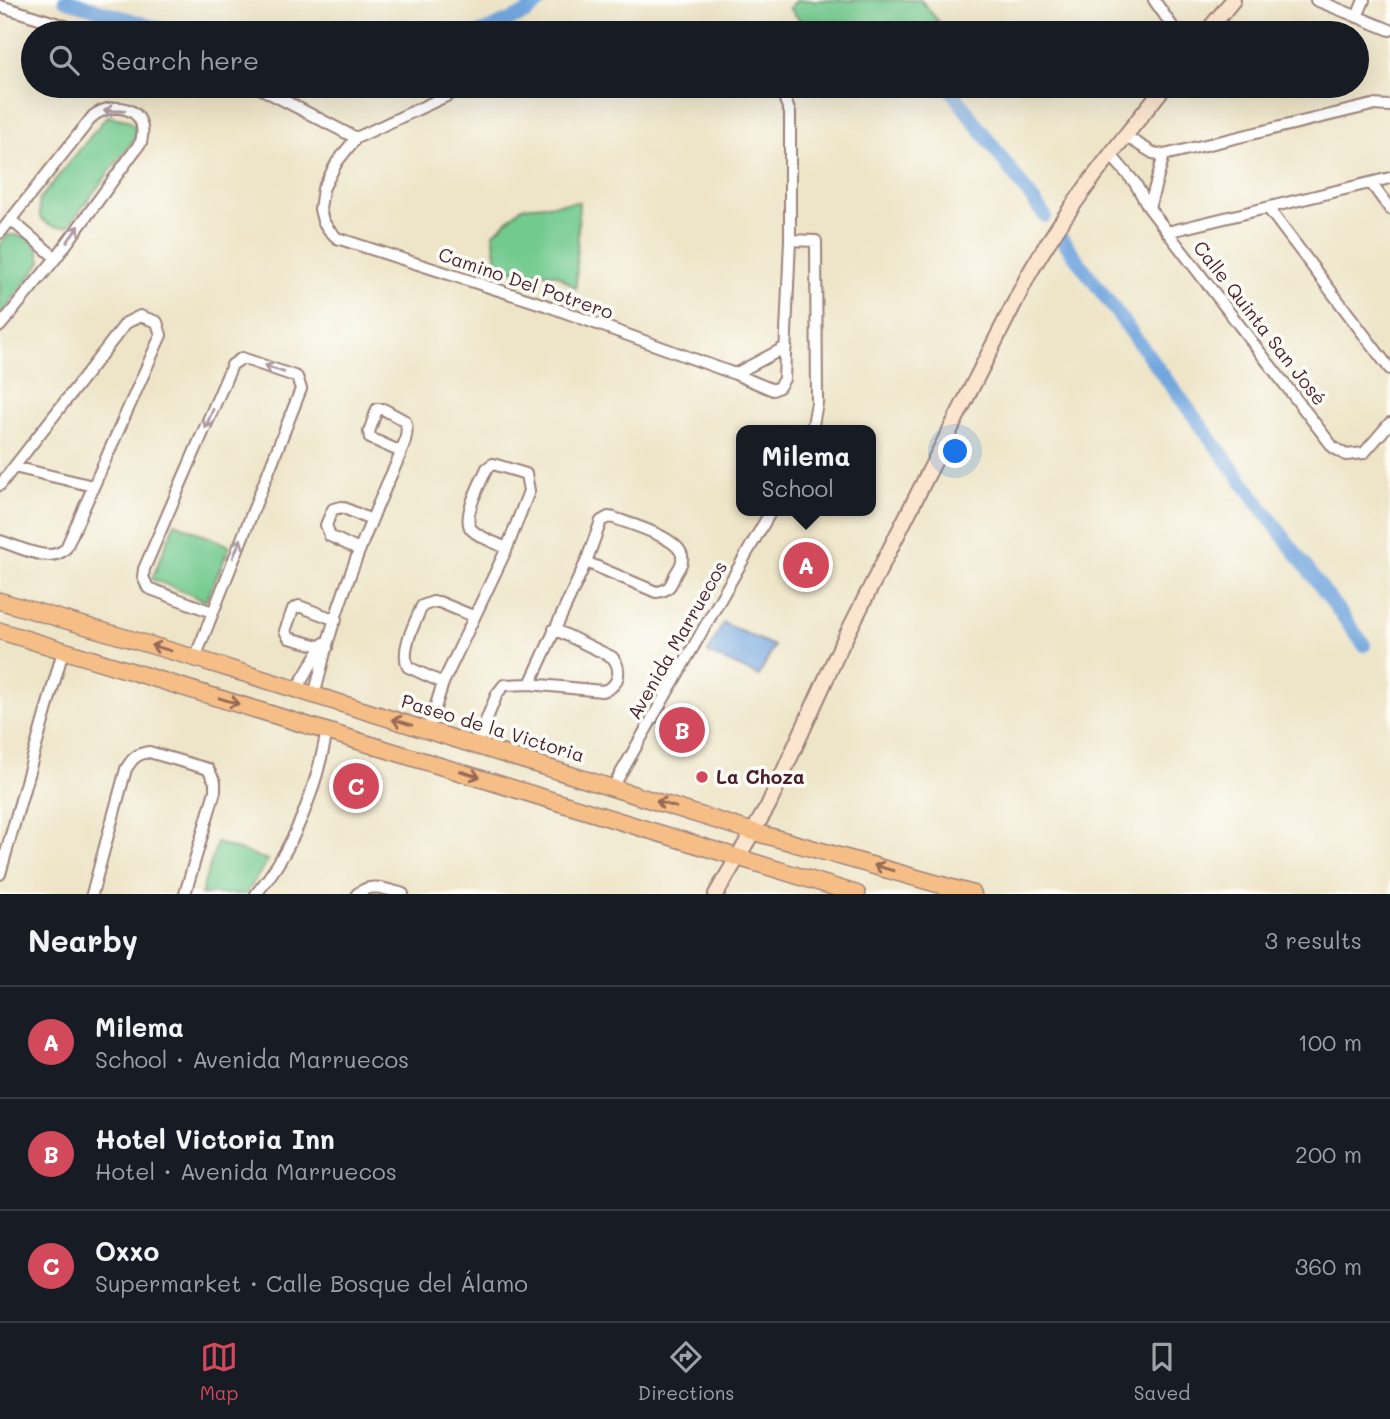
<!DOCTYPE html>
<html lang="en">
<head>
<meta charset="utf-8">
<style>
	:root { --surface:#171b24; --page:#20242c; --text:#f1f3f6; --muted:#9ea1a6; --line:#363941; --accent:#d1495b }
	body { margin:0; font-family:Mali,sans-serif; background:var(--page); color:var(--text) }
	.you { position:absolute; left:956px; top:452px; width:24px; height:24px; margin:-18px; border:5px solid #fff; border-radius:50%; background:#1a73e8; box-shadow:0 0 0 10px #1a73e833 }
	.badge { display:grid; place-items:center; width:46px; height:46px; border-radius:50%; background:var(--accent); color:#fff; font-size:23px; font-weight:700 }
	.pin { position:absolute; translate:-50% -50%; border:4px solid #fff; box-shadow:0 2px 7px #0006 }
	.popup { position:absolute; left:736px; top:425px; width:140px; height:91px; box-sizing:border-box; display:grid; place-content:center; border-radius:14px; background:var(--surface); filter:drop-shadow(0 2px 5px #0005); font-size:23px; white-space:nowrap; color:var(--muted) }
	.popup b { font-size:26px; color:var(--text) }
	.popup::after { content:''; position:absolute; left:50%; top:100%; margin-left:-14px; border:14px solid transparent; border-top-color:var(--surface) }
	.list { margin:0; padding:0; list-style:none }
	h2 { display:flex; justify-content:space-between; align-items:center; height:91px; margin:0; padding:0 28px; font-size:30px }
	h2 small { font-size:23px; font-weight:400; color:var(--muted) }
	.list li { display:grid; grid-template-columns:46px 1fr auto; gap:21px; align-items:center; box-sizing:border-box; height:112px; padding:0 28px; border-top:2px solid var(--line) }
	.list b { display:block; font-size:26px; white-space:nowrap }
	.list p { margin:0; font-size:23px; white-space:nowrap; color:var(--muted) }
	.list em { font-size:23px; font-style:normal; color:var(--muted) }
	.icon { flex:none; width:38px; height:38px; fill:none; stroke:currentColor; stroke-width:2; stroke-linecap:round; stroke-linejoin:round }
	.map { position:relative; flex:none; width:1390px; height:894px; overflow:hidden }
	.search { position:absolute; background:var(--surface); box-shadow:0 7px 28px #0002; left:21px; right:21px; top:21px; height:77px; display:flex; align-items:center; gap:18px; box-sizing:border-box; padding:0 24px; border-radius:38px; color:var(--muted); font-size:26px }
	.sheet { height:427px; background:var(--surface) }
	nav { display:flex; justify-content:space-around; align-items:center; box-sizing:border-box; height:98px; border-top:2px solid var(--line); background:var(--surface); font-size:19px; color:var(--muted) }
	nav a { display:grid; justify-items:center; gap:4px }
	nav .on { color:var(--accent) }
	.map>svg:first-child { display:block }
	.green { fill:#73ca8f; stroke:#5e745d; stroke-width:2 }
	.water { fill:#72a6de; stroke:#5e6284; stroke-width:2 }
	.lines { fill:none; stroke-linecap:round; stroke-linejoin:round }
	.canal { stroke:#72a6de; stroke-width:14 }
	.street-casing { stroke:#9c827a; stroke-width:14 }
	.secondary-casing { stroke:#9c827a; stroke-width:18 }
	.primary-casing { stroke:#9c827a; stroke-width:19 }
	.street { stroke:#fff; stroke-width:10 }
	.secondary { stroke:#fbe5cf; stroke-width:14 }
	.primary { stroke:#f6be87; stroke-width:16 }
	.oneway { stroke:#ae9aa0 }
	.oneway2 { stroke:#976754 }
	.poi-dot { fill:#d1495b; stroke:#fdfcf7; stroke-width:2.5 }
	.labels { text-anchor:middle; stroke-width:7; stroke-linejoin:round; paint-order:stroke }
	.street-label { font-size:19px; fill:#4a1f2b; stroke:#fdfcf7 }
	.poi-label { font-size:19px; font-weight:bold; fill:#4a1f2b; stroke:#fdfcf7; text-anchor:start }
</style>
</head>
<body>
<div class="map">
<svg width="1390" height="894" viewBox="0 0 1390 894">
	<rect width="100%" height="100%" fill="#fdfcf7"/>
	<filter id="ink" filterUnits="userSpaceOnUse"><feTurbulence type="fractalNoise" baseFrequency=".0143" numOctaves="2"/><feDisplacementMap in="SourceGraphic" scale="14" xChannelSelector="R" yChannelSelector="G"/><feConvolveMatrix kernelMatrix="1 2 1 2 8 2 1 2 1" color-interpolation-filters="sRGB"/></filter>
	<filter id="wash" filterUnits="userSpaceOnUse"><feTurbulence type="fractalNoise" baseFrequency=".00686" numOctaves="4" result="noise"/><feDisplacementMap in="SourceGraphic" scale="28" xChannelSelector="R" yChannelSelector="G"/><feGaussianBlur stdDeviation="1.57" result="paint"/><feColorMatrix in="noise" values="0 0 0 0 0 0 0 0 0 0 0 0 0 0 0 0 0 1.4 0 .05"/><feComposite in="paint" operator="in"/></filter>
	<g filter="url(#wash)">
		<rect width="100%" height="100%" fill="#eee5c8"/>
		<path class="green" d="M797,0H921L942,26L932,33H812L789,8Z
			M107,116L127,120L135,126L136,137L68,226C56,228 49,226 40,217L39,200Z
			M579,202L576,288L556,274L498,269L493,234L522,207Z
			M7,235C29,235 38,240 41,262L0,316V244Z
			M175,523L230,546L206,601L152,579Z
			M217,843L268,860L246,894H201Z"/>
		<path class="water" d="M723,623L774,646L759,676L708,653Z"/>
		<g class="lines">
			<path class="canal" d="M65,0L173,33
				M479,33L526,13L542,0
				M342,86L350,88L357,86
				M953,93L1045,216
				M1059,235L1364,645"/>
		</g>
	</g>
	<g filter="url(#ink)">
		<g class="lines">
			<g class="street-casing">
				<path id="street" d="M1154,0L1177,33
					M1316,0L1390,30
					M0,6L88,33
					M1357,17L1364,0
					M256,86L356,138
					M468,86L356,138L337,162L323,189L320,209L323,221L329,230L337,238L545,305L735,374L773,390L779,387L784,379L790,240V113L783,94L776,86
					M1125,136L1153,153L1164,155L1372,105L1390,106
					M1110,154L1135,183L1149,208L1333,447L1346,455L1364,453L1390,423
					M1371,183L1390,209
					M1149,208L1164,155
					M1268,208L1390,369
					M11,220L56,258
					M1167,232L1390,178
					M0,233L93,116C114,100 150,107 141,142L56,258L0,326
					M790,240L816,241L817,403L812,430
					M735,374L786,347
					M14,467L93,486
					M0,485L126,323L140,316L157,322L161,335L66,548C51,565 18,546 0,541
					M359,550L330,536L326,525L333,509L342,507L371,520
					M327,648L289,638L285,631L293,609L299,606L336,620
					M195,658L301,389L297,377L242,358L232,365L144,569L143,577L148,588L212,612
					M443,683L408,667C400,649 415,623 422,606L433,602H439L473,616
					M530,684L586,562L601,521L608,517L614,518C630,524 686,539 682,560C682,565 677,571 675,575C671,586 668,591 656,592L586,562
					M296,690L324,643
					M314,695C320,676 323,657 329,638C344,588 363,539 384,491C390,475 413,436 405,421L383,409H377L369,432L370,438L401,452
					M428,730L443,683L507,548L529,491L526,474L493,464L487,468C482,480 460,519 472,530C480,538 496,543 507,548
					M476,745L497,694L504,685L530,684L602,691C619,688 623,669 612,657L554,629
					M613,787L771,511
					M0,874L63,651
					M92,894L126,769C132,759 136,754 149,752L208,769L215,782V791L185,894
					M256,894C295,848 316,789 327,731
					M357,894C371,882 386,889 403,894"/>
			</g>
			<g class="secondary-casing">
				<path id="secondary" d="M1206,33L1233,0
					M716,894L768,806L840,648L1029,274C1068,206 1116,147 1165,86"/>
			</g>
			<g class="primary-casing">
				<path id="primary" d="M0,601L195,658L754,832L973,894
					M0,631L857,894"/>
			</g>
			<use href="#street" class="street"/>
			<use href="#secondary" class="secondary"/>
			<use href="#primary" class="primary"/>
		</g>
		<defs><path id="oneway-shaft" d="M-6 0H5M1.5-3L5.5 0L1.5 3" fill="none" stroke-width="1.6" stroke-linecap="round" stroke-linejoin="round" transform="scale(1.75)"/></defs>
		<g class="oneway">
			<use href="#oneway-shaft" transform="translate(114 111) rotate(-180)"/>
			<use href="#oneway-shaft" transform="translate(73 234) rotate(-54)"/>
			<use href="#oneway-shaft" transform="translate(274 369) rotate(-161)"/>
			<use href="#oneway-shaft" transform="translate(209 419) rotate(113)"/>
			<use href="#oneway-shaft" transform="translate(237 548) rotate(-68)"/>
		</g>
		<g class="oneway2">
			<use href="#oneway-shaft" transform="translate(161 648) rotate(-164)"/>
			<use href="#oneway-shaft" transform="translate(229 701) rotate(17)"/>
			<use href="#oneway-shaft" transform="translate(402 722) rotate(-163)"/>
			<use href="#oneway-shaft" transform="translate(470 774) rotate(17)"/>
			<use href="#oneway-shaft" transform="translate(666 804) rotate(-162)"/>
			<use href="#oneway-shaft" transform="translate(884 868) rotate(-164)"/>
		</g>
	</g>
	<circle class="poi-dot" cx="702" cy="777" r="7"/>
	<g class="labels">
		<g class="street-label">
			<text transform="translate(526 283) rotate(19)" y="7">Camino Del Potrero</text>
			<text transform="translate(1260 323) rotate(52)" y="7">Calle Quinta San José</text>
			<text transform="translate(677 640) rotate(-60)" y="7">Avenida Marruecos</text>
			<text transform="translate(493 728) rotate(17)" y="7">Paseo de la Victoria</text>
		</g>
		<g class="poi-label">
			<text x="716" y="784">La Choza</text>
		</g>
	</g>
</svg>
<div class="you"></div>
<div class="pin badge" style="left:806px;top:565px">A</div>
<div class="popup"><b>Milema</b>School</div>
<div class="pin badge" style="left:682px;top:730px">B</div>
<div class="pin badge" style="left:356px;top:786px">C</div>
<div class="search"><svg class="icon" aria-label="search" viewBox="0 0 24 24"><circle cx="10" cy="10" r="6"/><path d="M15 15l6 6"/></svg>Search here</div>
</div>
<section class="sheet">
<h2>Nearby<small>3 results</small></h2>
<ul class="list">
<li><span class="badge">A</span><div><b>Milema</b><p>School · Avenida Marruecos</p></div><em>100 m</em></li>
<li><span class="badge">B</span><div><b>Hotel Victoria Inn</b><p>Hotel · Avenida Marruecos</p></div><em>200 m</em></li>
<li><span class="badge">C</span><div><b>Oxxo</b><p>Supermarket · Calle Bosque del Álamo</p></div><em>360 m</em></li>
</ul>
</section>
<nav>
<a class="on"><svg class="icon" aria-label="map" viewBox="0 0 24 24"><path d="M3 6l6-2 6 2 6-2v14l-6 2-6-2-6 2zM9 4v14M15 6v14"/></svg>Map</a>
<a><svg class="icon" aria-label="directions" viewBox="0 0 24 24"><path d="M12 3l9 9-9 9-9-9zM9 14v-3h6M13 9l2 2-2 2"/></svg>Directions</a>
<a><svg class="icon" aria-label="saved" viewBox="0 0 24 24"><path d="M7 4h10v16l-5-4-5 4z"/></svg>Saved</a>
</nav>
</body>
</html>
